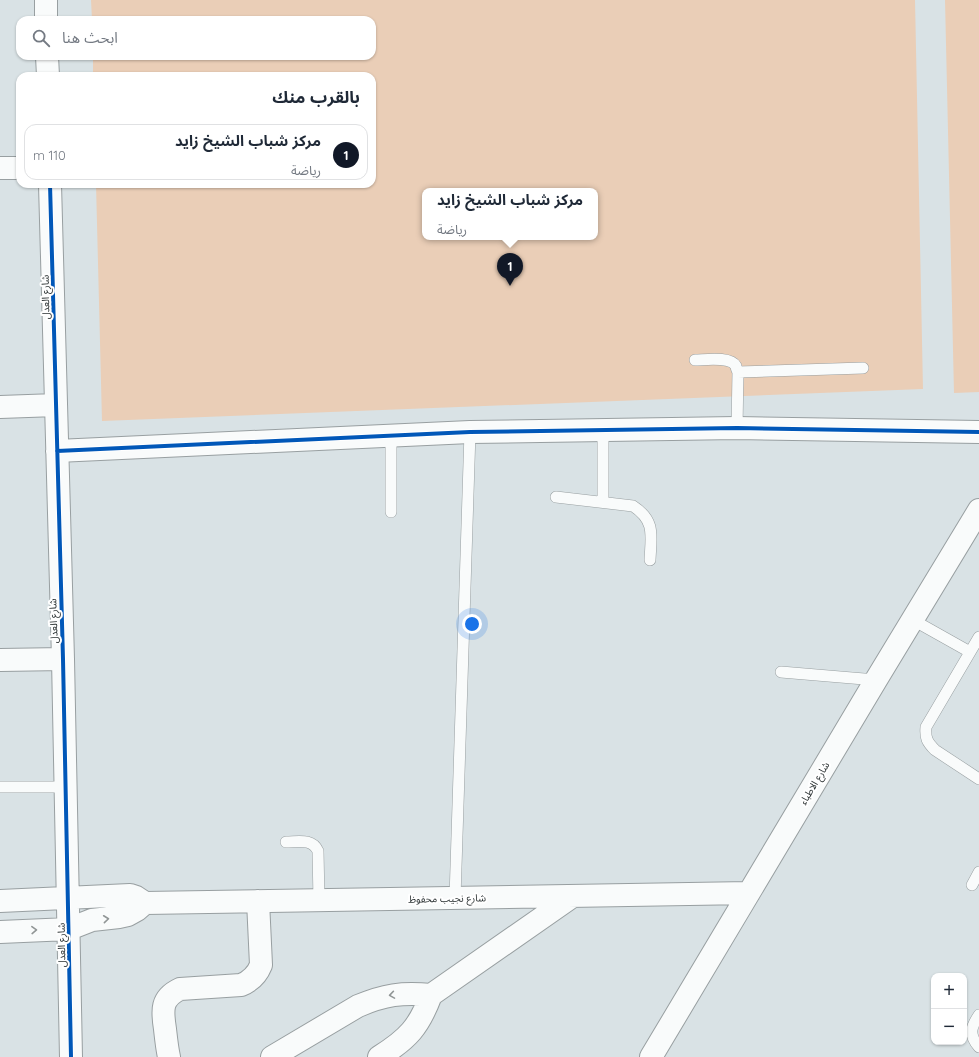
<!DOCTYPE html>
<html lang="ar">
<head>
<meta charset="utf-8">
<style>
	:root { --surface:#fff; --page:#f6f6f7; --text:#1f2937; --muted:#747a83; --line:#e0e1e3; --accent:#111827 }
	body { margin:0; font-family:Quicksand,"Noto Sans Arabic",sans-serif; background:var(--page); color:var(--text); direction:rtl }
	.controls { position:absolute; right:12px; bottom:12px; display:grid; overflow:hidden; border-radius:8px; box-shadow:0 1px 3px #0004 }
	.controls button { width:36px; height:36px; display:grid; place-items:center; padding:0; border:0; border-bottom:1px solid var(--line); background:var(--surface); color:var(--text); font:20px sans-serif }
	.you { position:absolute; left:472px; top:624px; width:14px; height:14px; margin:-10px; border:3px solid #fff; border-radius:50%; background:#1a73e8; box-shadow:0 0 0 6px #1a73e833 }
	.badge { display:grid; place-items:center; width:26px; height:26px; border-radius:50%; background:var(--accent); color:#fff; font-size:13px; font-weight:700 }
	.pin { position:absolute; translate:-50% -33px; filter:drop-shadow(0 1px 2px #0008) }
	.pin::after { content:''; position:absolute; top:21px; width:14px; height:12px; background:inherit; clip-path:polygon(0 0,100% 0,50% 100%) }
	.popup { position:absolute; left:422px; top:188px; width:176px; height:52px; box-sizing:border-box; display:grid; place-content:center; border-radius:8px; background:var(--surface); filter:drop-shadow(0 1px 3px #0005); font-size:13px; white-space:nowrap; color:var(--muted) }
	.popup b { font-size:15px; color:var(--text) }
	.popup::after { content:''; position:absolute; left:50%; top:100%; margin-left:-8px; border:8px solid transparent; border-top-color:var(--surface) }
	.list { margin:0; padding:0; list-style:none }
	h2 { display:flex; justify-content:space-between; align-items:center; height:52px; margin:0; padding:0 16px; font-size:17px }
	h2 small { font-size:13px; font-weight:400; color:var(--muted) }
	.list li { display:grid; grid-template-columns:26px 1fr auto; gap:12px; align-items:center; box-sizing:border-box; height:56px; margin:0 8px 8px; padding:0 8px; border:1px solid var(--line); border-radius:12px }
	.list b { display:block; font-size:15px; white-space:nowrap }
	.list p { margin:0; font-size:13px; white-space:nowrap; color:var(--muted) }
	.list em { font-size:13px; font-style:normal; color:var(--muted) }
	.icon { flex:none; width:22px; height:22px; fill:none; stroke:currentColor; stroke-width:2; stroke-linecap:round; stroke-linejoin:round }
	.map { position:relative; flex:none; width:979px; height:1057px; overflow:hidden; direction:ltr }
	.search { position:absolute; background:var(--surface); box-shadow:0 1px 3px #0004; left:16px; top:16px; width:360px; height:44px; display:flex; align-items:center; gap:10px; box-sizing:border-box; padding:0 14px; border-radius:12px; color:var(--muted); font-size:15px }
	.panel { position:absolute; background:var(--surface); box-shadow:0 1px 3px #0004; left:16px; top:72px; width:360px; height:116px; border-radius:12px; direction:rtl }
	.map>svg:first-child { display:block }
	.green { fill:#eaceb7; fill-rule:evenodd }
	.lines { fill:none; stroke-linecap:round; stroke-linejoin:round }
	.lane-casing { stroke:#989fa1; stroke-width:12 }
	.street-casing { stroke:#989fa1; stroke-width:24 }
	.lane { stroke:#f9fbfb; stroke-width:11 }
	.street { stroke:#f9fbfb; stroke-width:22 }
	.cycleway-casing { stroke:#fff; stroke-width:6 }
	.cycleway { stroke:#0057b8; stroke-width:4 }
	.oneway { stroke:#919696 }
	.labels { text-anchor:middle; stroke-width:4; stroke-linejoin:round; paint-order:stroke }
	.street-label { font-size:10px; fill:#293031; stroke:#fff }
</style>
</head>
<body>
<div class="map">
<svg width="979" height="1057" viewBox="0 0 979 1057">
	<rect width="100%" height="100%" fill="#d9e2e5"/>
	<path class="green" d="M91,0H915L923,389L102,421L96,184H372V76H93V56H372V20H92ZM425,191H595V237H425Z
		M945,0H979V392L954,393Z"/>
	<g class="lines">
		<g class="lane-casing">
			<path id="lane" d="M695,360C705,360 730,356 736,366C736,367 737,371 738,372L737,428
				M738,372L863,368
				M391,436V512
				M556,497L633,506C656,521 651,536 650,560
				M603,502V430
				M913,620L970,652
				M979,637L926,727C925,738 927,742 935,750L979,779
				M781,672L876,680
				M0,787H65
				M286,842C298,842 312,838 318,851L319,900
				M972,885L979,872
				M455,898L470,432
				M979,1015C971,1027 968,1034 979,1047"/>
		</g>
		<g class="street-casing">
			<path id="street" d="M46,0V20
				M47,56L48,76
				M0,168H20
				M50,184L63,659L71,1057
				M0,407L56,405
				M57,451L470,432L737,428L979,432
				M0,660L63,659
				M0,901L130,895L136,897L145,903
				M0,932L69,929L92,920L119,917L128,915L137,910L145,903L749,893
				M169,1057C167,1048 166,1038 165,1029C162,1010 161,998 180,989L241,985C251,981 257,975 261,965L258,901
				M272,1057L358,1006C384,995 402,992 431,995
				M379,1057C408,1039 419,1027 431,995L573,896
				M651,1057L876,680L979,510"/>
		</g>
		<use href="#lane" class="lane"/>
		<use href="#street" class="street"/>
		<g class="cycleway-casing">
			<path id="cycleway" d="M50,184L63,659L71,1057
				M57,451L470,432L737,428L979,432"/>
		</g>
		<use href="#cycleway" class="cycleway"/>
	</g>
	<defs><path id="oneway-chevron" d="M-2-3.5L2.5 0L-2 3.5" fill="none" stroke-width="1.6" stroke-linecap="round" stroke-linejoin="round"/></defs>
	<g class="oneway">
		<use href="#oneway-chevron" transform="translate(106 919) rotate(-6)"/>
		<use href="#oneway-chevron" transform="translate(34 930) rotate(-2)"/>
		<use href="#oneway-chevron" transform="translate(392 995) rotate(171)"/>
	</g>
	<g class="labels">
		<g class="street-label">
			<text transform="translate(45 297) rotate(-91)" y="4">شارع العدل</text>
			<text transform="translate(53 621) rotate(-92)" y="4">شارع العدل</text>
			<text transform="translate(814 783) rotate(-59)" y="4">شارع الاطباء</text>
			<text transform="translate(447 898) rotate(-1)" y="4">شارع نجيب محفوظ</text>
			<text transform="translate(61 945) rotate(-91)" y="4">شارع العدل</text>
		</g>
	</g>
</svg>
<div class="controls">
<button>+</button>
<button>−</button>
</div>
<div class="you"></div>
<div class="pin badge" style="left:510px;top:286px">1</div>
<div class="popup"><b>مركز شباب الشيخ زايد</b>رياضة</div>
<div class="search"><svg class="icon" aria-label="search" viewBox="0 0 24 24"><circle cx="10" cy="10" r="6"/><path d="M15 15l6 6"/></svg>ابحث هنا</div>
<section class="panel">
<h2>بالقرب منك<small></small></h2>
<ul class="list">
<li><span class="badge">1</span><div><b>مركز شباب الشيخ زايد</b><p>رياضة</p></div><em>110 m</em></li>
</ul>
</section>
</div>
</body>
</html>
